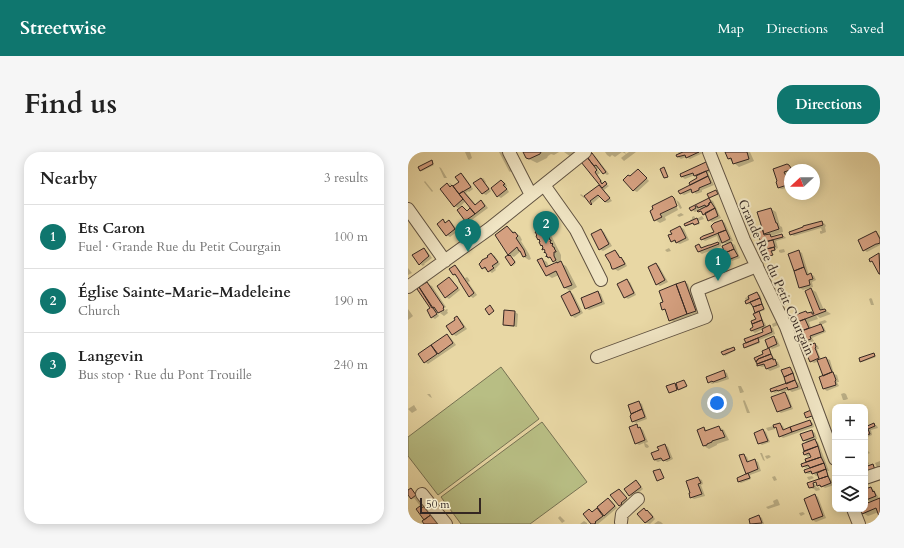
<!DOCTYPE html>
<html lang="en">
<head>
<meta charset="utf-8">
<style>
	:root { --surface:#fff; --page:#f6f6f6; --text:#222; --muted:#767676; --line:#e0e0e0; --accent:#0f766e }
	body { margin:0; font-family:Cardo,serif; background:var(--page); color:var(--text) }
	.controls { position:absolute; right:12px; bottom:12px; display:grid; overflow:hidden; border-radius:8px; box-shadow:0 2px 10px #0003 }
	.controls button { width:36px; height:36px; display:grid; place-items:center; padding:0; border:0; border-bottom:1px solid var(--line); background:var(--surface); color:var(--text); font:20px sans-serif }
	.compass { position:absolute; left:376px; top:12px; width:36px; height:36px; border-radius:50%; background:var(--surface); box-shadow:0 2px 10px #0003; rotate:248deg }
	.scale { position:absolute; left:12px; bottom:10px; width:61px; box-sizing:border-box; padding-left:4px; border:2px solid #342722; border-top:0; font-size:11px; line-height:14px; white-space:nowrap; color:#342722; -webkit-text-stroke:3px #f0e5c4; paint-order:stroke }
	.you { position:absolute; left:309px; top:251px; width:14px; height:14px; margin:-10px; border:3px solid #fff; border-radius:50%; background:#1a73e8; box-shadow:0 0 0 6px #1a73e833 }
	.badge { display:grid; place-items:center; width:26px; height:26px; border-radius:50%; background:var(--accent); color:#fff; font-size:13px; font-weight:700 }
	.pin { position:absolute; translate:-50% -33px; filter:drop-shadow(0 1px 2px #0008) }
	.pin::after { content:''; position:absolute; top:21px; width:14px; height:12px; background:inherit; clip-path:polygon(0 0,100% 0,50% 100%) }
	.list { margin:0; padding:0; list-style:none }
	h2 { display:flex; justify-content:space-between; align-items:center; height:52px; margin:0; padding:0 16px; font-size:17px }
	h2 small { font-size:13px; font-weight:400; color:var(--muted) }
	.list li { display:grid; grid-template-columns:26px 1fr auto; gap:12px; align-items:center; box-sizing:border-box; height:64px; padding:0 16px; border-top:1px solid var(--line) }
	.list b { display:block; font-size:15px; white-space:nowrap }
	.list p { margin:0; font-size:13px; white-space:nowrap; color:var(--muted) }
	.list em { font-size:13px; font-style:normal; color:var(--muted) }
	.icon { flex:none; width:22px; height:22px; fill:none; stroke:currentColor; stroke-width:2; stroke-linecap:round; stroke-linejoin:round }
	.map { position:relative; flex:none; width:472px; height:372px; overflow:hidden; border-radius:16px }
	header { display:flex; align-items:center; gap:24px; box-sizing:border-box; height:56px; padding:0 20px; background:var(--accent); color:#fff }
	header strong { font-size:19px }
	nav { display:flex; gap:22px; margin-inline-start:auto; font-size:14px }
	.intro { display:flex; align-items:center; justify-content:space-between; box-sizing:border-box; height:96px; padding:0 24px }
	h1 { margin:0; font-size:28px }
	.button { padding:10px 18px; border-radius:16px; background:var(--accent); color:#fff; font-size:14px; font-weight:700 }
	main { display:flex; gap:24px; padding:0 24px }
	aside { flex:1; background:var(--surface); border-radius:16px; box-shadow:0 2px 10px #0003 }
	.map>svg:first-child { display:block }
	.green { fill:#b8be84; stroke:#767253 }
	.shadow { fill:#0003 }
	.building { fill:#d5a080; stroke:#342722 }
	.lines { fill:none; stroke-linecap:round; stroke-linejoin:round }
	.minor-casing { stroke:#615342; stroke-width:14 }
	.minor { stroke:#f0e5c4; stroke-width:12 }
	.labels { text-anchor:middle; stroke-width:4; stroke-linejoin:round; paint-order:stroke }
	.street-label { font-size:13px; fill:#342722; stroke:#f0e5c4 }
</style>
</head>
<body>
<header>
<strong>Streetwise</strong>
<nav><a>Map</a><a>Directions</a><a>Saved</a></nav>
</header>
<div class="intro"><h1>Find us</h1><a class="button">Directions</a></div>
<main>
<aside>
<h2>Nearby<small>3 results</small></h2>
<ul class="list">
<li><span class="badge">1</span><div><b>Ets Caron</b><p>Fuel · Grande Rue du Petit Courgain</p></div><em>100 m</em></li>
<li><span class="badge">2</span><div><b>Église Sainte-Marie-Madeleine</b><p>Church</p></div><em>190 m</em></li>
<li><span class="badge">3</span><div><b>Langevin</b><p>Bus stop · Rue du Pont Trouille</p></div><em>240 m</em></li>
</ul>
</aside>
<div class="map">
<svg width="472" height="372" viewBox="0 0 472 372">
	<rect width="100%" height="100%" fill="#e8d7a4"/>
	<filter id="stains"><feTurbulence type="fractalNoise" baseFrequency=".005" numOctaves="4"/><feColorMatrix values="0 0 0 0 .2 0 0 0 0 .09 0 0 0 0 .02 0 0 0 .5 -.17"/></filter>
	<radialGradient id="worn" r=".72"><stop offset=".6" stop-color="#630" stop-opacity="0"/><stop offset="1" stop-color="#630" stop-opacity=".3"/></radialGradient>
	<path class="green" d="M93,215L131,267L30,343L0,304V285Z
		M134,270L179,330L122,372H53L33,345Z"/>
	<path class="shadow" d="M57,0H62L64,6L61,8L60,7Z
		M91,0H97L106,18L102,20L101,19Z
		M116,0H151L146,3L143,2L140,4L139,6L129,11L119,6Z
		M156,0H170L163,5Z
		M197,0H217L218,2L221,0H228L216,9L213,6L218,2L214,0L207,5L204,3L202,5L199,3Z
		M271,0H297L282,7L278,5L273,7L270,5L271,3L270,1Z
		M318,0H342L346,9L331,15L321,7Z
		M184,3L187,4L201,22L199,23L196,21L191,15L189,17L192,21L189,23L196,32L197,31L201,34L196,38L204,49L200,51L197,50L193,44L185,51L182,49L178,44L176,46L172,43L173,42L177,45L192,33L175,10Z
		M24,10L26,13L14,19L12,18Z
		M298,11L301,13L303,19L300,21L306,33L294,38V40L288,42L285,39L276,43L272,41L283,34L291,26L287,23L277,27L274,25L273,23Z
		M379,13L384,16L385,18H382V21L379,22L380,24L382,25V35L374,37L371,36L369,30Z
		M31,15L33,16L39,26H36Z
		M230,18L233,20L241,29L229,40L225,38Z
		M53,23L56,24L65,37L61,40L60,39L58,41L68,53L73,49L76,51L80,56L61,70L58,69L50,59L54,55L60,60L64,56L58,49L50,56L47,54L39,32L43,34L41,31H42L46,35L52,30Z
		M75,26L78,30L77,31L83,39L78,43L74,41L67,31Z
		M17,29L25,39L24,40L16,30Z
		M94,29L97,31L99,34L98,35L101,40L93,46L90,44Z
		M264,45L271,50L274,56L272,57L268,48H266L270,58L257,65L258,68L252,71L247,68Z
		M301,47L305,49L313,66L304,70L301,68L299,64L295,62L293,57L291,56L289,53Z
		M287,54L290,56L291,58L287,60L284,58Z
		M363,57L368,60L372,74L374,75L375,80L363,84L366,85L374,83L377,85L378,86L368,89L370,96L368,97V98L364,100L365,103L359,105L358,104L352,87L349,85L354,77L356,78Z
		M273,61L276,63L271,65L269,63Z
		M286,64L288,67L294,64L296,67L290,69L292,72L288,73L286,71L279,74L278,73L283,70L282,68L284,67V65Z
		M35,69L38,71L41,69L44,71L50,79L42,85L39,83Z
		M314,69L317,71L325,89L322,90L327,93L332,106L324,109L323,108L320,109L316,107L312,109L315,110L316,113L309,116L308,115L311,110L306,108L305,103L310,101L312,104L319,101L320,92L316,91L313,92V94L294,102L291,100L289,94L291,93L295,96L302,94L311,90L309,84L297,89L294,87L307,80Z
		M414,70L417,72L418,74L417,75L418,80L413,82L412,81V79H414L413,76L386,84L383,82Z
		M99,75L112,84L114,88L113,89L121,102L123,107L121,108L116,105L113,99L106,105L102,103L108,111L105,114L103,113L98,105L101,103L88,83Z
		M272,75L276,77L281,88L272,92L264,89L265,82Z
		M132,76L143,83L153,103V108L154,112L158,114L169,135L162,139L157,136L151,123L144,126L139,123L134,107L139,110L141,115L149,111L141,105L136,95L133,93L132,88L130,87Z
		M193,78L196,80L204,94L195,99L191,97Z
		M468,80L472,84V93L459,100L456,98L451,89Z
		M261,96L263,99L259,100L257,98Z
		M16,97L19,99L24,106L16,112H17L15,114L12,112Z
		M376,97L377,100L373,101L371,100V98Z
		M207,99L210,101L213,107L216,108L219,114L210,119L205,116Z
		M391,99L394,101L401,123L403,122L406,124L408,128L404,130L405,135L395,138L392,136L381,102Z
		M83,102L87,104L92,112L87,117L88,118L84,121L81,119L79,117L78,118L75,116Z
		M471,102L472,103V121L467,111L463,109L462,107Z
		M248,112L251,114L260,130L252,134L249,132Z
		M47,114L50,116L57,126L59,125L60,126L62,129L60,130L69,143L65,146L62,144L49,125L46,123L42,117Z
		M0,116L4,121L0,123Z
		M41,126L44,128L52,138L41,147L38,145Z
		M219,129L222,130L228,143L220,147L217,145Z
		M277,130L280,132L290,161L283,163L284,165L267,171L262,168L259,160L255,157Z
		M19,131L24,134L38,155L32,159V161L28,159L31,164L27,167L24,165L23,156Z
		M403,137L408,140L416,158H417L423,162L412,166L408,163L410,167L401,170L403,176L413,173L416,175L418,180L404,186L406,189L396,193L393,191L383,165L398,160L401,162L403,161L407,163Z
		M162,140L165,142L175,161L167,166L164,164L154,144Z
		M190,140L193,142L197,152L181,158L178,156L174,147Z
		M349,141L352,143L354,148H353L357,158L351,160L356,170L357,171L359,176L362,175L365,176L367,182L351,188L352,191L338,196L337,195L339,191L356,180L355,177L347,181L344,179L347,176L349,168L348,162L344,152L342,153L339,151L337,146Z
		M463,146L464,147L466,153H463L461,147Z
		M0,157L5,164L0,168Z
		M39,157L40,158L39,159L40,161L36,164L32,161Z
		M107,160L110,162L109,175L99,174L96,173Z
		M49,165L52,167L59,177L48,184L44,182Z
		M417,168L419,170L413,173L411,172V170Z
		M368,170L370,173L365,175L364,172Z
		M39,183L42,185L48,193L20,212L17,210L12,202Z
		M366,185L369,187L372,194L364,197L361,195Z
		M407,192L410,194L411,197H409L413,208L418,206L422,208L426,222L429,223L431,230H429L431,234L419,239L416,237L412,226L416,224L411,209L406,211L403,209Z
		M320,196L322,198L326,196L328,198L317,204L315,200L318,199L317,197Z
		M361,197L362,198L366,208L370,210L372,215L362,219L359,217L358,214L354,215L350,213Z
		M466,202L468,205L454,210L453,209Z
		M382,216L383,217L389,230L391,231L393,237L384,240L381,238L375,240L380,243L385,257L373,261L370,259L375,241L372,239L367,241L364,239L379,231Z
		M315,219L319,221L321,227L309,231H307L304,232L301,230Z
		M276,229H277L279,235L272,238L269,236L270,238L263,241L262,240L267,232L270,234Z
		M330,234H333L336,240L333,241H332Z
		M436,241L438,242L440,247L437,248H435L433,242Z
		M19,242H22L24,246L22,245Z
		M336,248L337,249L342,261H339L335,249Z
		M230,250L234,252L239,267L228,271L225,269Z
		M6,253L9,258L4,261L0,257Z
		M401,269L405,271L406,275L375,286L372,284L370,277L366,275L367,277L360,279L358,276L372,272L375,274L377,278Z
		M466,272L469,274L470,276L463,278L464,283L457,286V276Z
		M228,273L235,278L240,290L237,291L240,293L241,295L239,296L237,295L236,291L231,293L228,291Z
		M311,275L316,278L321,288L309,292V293L301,297L296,294V276L300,279Z
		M355,278L358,280L362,290L354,293L351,291Z
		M404,279L407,281L409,287L406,288L410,290L421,319H419L421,325L423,327L426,333L417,336L414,334L413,335L410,333L412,328L411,323L408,324L405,321L401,322L397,321L407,315L406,313L398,316L395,314L399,311L398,308L404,305L403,303L400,305L397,303L396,300H397L395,293L400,291L396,288Z
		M257,293L260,295L265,307L259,310L255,308L250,310L246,308L252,299Z
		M457,297L460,299L462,301L457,303L461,312L457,314Z
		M352,301H354L357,309L355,308Z
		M336,303L339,305L341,310L347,308L350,310L353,319L342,323L343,327L333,331L331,330L330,326L339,323Z
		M361,303L363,305L359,307L358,306L357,304Z
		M472,309V318L470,317L467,311Z
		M367,324L369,328L366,329L364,325Z
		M404,324L406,326L401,328L400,327L399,325Z
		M290,326L294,328L295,332L293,333L297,344L286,347L283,345Z
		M228,329L231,331L235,337L225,345L222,343Z
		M404,331L407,332L409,336L411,335L412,338L408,339L406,337L402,336Z
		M463,336L466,338L472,348V364L471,360L460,364L455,361L453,357H457V353L464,350L459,348L457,344V338Z
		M4,337L9,344H8L11,346L16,352L12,355L14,357L17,355L20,357L32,372H17L15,370L17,368L9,357L13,355L6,346L5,347L4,346L0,341V340Z
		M211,338L214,340L221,349L215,355L212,353Z
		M407,343L410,345L418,366L408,370L404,368Z
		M200,347L204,349L209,356L190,372H184L182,358L185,360Z
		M369,347L370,348L372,353L360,357L358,355L366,352L365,349Z
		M236,357L243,361L247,367L242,372L238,371L230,362Z
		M395,360L397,362L393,364L392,363L391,361Z
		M152,364L157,369L154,371L150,366Z
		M351,364L354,366L356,372H344L342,368Z
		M176,369L179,371V372H172Z
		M250,369L253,370L255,372H246Z"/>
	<path class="building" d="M115,0H133L132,2L121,7L118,6Z
		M275,0H291L278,6L277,3L269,5L268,3Z
		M317,0H339L341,7L325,12L323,6L320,7Z
		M184,1L198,20L195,22L188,13L186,14L179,5Z
		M179,5L189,18L187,20L193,29H192L194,32L197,29L199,32L194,36L173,10Z
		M24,8L25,12L12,19L10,15Z
		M298,10L301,18L286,24L285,21L273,25L272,22Z
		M379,12L381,13L383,16L382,18L376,20L378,24L381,23L382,27V32L370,36L368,30L369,29L365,17Z
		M256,15L260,25L256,26L252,17Z
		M230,17L239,26L225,39L215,28L220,23L222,24Z
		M298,19L300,24L282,33L281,31L282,30L289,26L288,24Z
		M53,21L63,35L51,42L45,34L51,30L47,25Z
		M300,24L303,31L291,36V38L284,41L283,37L272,42L270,39Z
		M73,26L81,37L74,42L65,31Z
		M93,28L97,32L95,33L99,37L89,45L83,36Z
		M39,31L42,35L44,33L55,47L46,55L32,37Z
		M191,33L202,46L197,50L190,43L182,49L184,52L183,53L176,44Z
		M308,38L310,42L301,46L299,42Z
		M55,39L67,53L73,48L77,54L67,62L51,42Z
		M264,44L266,46L269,54L252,62L254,65L246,69L242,59L245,57L244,54Z
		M301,46L303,50L301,51V53L298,55L297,53L290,56L289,54H287L288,56L283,59L281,56Z
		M303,50L307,56L295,63L293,59L290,60L289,59L301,53V51Z
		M54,54L59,59L62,56L67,62L57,69L49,58Z
		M307,56L310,64L300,69L297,61Z
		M363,56L368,71H369L371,77L356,82L349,60Z
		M289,66L291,71L286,73L285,71L277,74L276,72Z
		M35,67L37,71L41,68L47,77L38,84L29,72Z
		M314,68L318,78L293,88L292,86L295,84L306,80L303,74L306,71Z
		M414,69L415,73L382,83L381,80L395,75V74Z
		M99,74L105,81L107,80L110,84L108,86L116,98L118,104L115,105L112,99H111L109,95L100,103L87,83Z
		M272,74L278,86L268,91L267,88L263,90L260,83L264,82L262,79Z
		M133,75H134L133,76L134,79L138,78V82L139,81L140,85H141L142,86H141L142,88H143V89H142L143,92L144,91L145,92L144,93L145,95H146L147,98L148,99V100H146V104L148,108L145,110L142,105L140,106L139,104L138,105V104L139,103L137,100L136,101L137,99L136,97L134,98V97L135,96L134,93L133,94L131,90H132L131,87L130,88L128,84L129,83L127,80L129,79L127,78Z
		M354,76L356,83L362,82L363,85L374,82L375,85L353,91L351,85H348L346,78Z
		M193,77L201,92L191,98L183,82Z
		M318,78L322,87L314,91L310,81Z
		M468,79L472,87V91L469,92H468L455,99L450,88Z
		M365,88L367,95L355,98L353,91Z
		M310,90L311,92L290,100L287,94L291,92L293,96L301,93H302Z
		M323,90L326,97L317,101L314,94Z
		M366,95L367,98L363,99L365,103L357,105L355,98Z
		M16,96L21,104L14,110L11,113L4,103Z
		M326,97L330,104L320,108V107L315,108L314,105L306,109L305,106Z
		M207,98L212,106L213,105L217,112L206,117H204L202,111L197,103Z
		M391,98L396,115L386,119L380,102Z
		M83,101L90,110L84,114L86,116L80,120L77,115L74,117L71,112L73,110L74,108L80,105L79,104Z
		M471,101L472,122H471L464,109L462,110L461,107Z
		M100,103L101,104L102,103L107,110L103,114L97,105Z
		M134,106L138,115L149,110V111L153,109L164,133L156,136L148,119L138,124L129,108Z
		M313,108L315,113L307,116L305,111Z
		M248,111L257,128L248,133L240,115Z
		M47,113L66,141L61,145L51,129V128L47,122L45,123L41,117Z
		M396,115L399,123L403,121L405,127L401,128L402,133L391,136L386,119Z
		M41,125L50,136L37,146L29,134Z
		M219,127L226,141L216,146L209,132Z
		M277,129L288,159L279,162L268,132Z
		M19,130L36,155L35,156L36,158L30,161L26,155L24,156L11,135Z
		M268,132L279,162L261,169L257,157L254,158L252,151L255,150L251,139Z
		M11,135L29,162L23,166L19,158L22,156L9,137Z
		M403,136L412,158L417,157L418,159L384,172L382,165L398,159L399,161L404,160V162H406L397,139Z
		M162,139L172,160L163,164L153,144Z
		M190,139L194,150L177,157L173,146Z
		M349,140L352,146L338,152L337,149L341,147L340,144Z
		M352,146L354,152L345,155L342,150Z
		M354,152L356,157L347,161L345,155Z
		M82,153L86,159L81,163L77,157Z
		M96,158L107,159L106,174L95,173Z
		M351,159L354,168L344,172L343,169L348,167L345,162Z
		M49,164L56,175L44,183L38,174L47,168L46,166Z
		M397,167L401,176L388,181L384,172Z
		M354,168L356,174L343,179L342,177L345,175L344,172Z
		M413,172L416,179L402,184L403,187L392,191L388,181Z
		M362,173L364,180L338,191L336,187L355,180L354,177Z
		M39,182L45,191L30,202L23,193Z
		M366,184L369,192L360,196L357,188Z
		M350,186L351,190L336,196L335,192Z
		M407,191L408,195L407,196L411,206L402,210L397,199H398L396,195Z
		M23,193L29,202L16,211L10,202Z
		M326,195L327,198L315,203L313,200Z
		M361,196L363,202L350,207L348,210L346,206L355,202L354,199Z
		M466,201L467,204L452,210L451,206Z
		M363,202L365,206L349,212L348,210L350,207Z
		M418,205L424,220L415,224L409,208Z
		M365,206V208L367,207L369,213L358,217L356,212L349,214V212Z
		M382,215L385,221L376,225L373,218Z
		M316,218L318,225L305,230L304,229L300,231L298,225Z
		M424,220H425L428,228L427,229L428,233L415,237L411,225Z
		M385,221L387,228L378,232L376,225Z
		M276,228L279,234L270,238L268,231Z
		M387,228L390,235L380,238L379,235L378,236L370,239L369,238L363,240L362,237Z
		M267,231L269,238L261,241L258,234Z
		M377,240L383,255L369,260L363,245Z
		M231,249L234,257L223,262L220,253Z
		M234,257L237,265L224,270L222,264L223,263V262Z
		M403,258L406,267H405L404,264L398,266L396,261Z
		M402,268L404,273L384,280L382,275Z
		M372,271L375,278L382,275L384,280L371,285L368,275L366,276L365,273Z
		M466,271L467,274L460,277L462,282L457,283V275Z
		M229,272L230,276L232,275L237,288L227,292L221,275Z
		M311,274L313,279L314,278L317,285L304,289V290L299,292V293L295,294L289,278L296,275L297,279Z
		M355,277L360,289L350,292L346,281Z
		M404,278L406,285L395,289L392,282Z
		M407,287L410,294L396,299L394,292Z
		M257,292L262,306L255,309L253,306L246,308L243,301L251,298L249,295Z
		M410,294L413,305L398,310L397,307L403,305L401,301L396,303L395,300Z
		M336,302L339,310L347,307L350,317L338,322L331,303Z
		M413,305L416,311L402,316L400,313L394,315L393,312Z
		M416,311L418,317L404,322L403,319L397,321L396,318Z
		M465,312L467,318L459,322L457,315Z
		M252,317L256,326L249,329L245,319Z
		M418,317L420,324L411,327L409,321Z
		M340,321L342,326L330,330L329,326Z
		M420,324L423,331L413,335L412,333L409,334L408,330L405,331L406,335L401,336L399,331Z
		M290,325L293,331L290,332L294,342L282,346L281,341H282L278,329Z
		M228,328L233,335L221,344L216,337Z
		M463,335L465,340L466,339L468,344L458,348L457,345V337Z
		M3,336L8,343L3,347L0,343V338Z
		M211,337L219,346L213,351L214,352L211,354L202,343Z
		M407,342L415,364L404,368L396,347Z
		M200,346L207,354L196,364L189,355Z
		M472,346V367L468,356L454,362L452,357H457V352Z
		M12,354L13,356L17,354L24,362L16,368L8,357Z
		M189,356L195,364L187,370L188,371L186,372H183L175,362L181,357L184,360Z
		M236,356L238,359L239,358L245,365L237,371L229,362Z
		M24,362L31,372H16L14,369Z
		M351,363L354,371L342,372L341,367Z"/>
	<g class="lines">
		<g class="minor-casing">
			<path id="minor" d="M101,0L123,43
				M301,0L336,88L378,175L427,307
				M136,33L168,78L193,128
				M0,57L37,109
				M0,135L81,77L177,0
				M189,205L298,165L289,138L349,114
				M457,326L472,321
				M14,342L38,372
				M445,357L451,372
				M213,370L214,362L230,347"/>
		</g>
		<use href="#minor" class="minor"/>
	</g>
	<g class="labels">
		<g class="street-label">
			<text transform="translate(369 125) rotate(66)" y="5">Grande Rue du Petit Courgain</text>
		</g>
	</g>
	<rect width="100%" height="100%" filter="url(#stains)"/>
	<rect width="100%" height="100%" fill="url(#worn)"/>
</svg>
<div class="controls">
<button>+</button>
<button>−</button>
<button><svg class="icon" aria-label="layers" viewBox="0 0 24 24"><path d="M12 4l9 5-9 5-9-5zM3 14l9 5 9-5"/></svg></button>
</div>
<svg class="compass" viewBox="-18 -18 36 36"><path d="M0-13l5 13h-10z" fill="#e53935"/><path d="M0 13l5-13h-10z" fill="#767676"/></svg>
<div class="scale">50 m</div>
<div class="you"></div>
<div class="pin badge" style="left:310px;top:129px">1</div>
<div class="pin badge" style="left:138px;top:92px">2</div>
<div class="pin badge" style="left:60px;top:100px">3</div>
</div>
</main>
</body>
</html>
